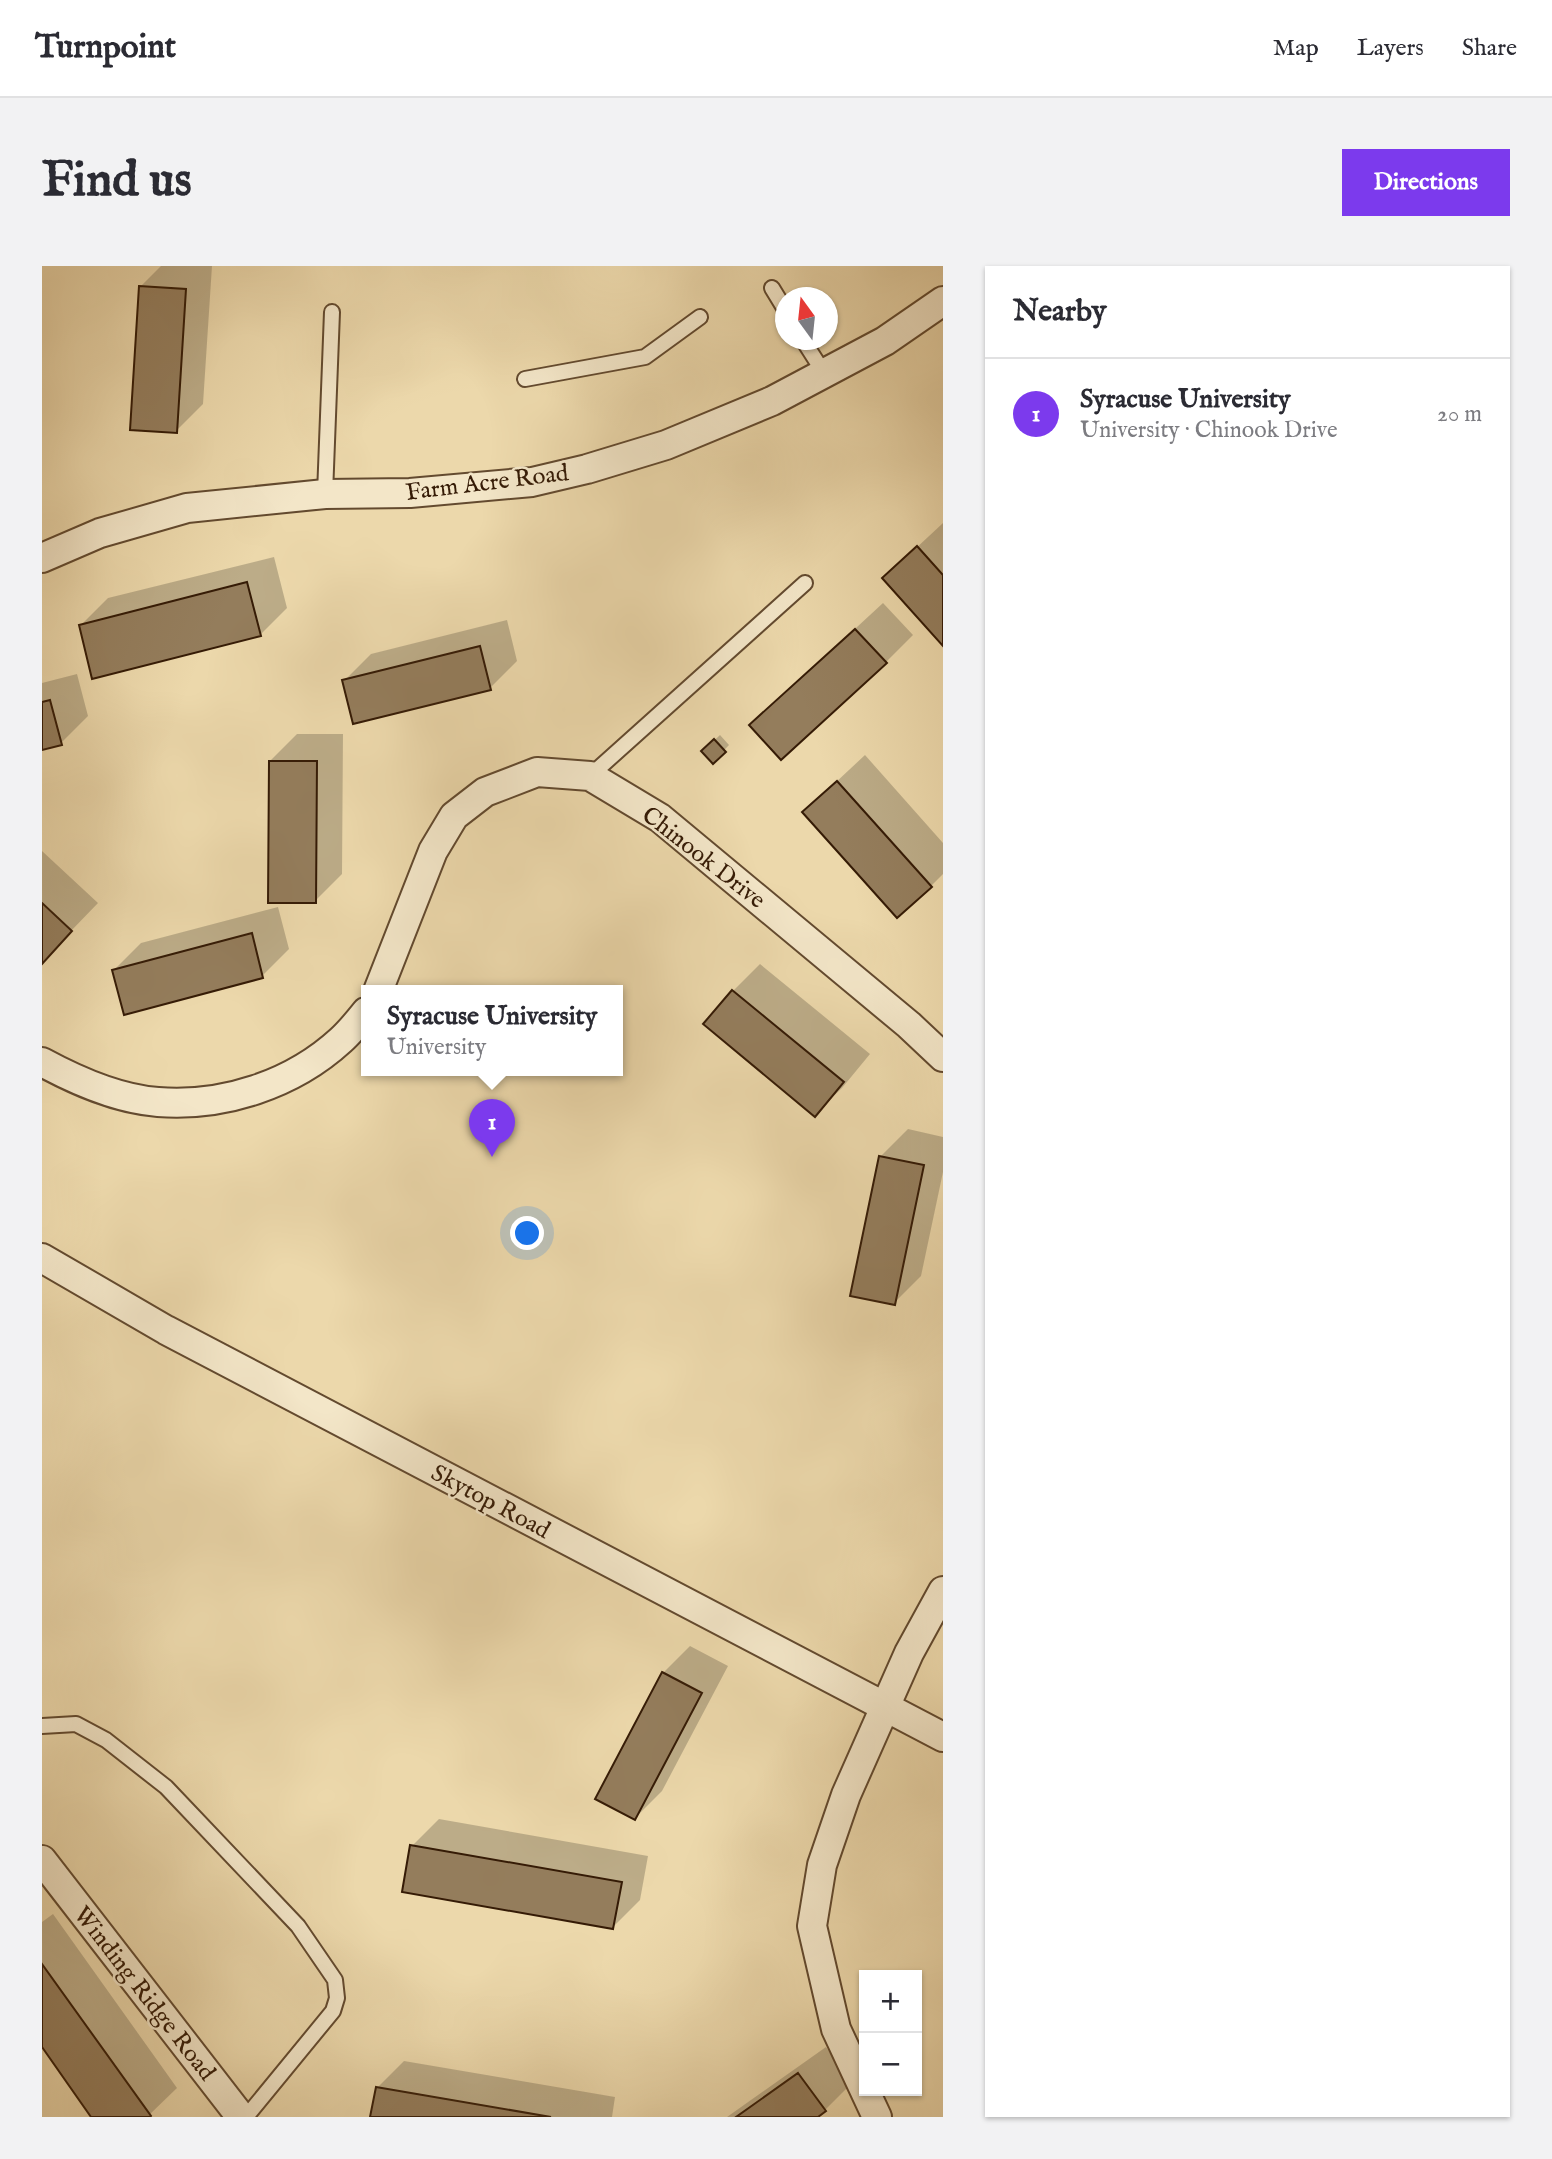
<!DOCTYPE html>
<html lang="en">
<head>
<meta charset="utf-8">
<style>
	:root { --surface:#fff; --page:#f2f2f3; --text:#2b2b33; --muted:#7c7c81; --line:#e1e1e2; --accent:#7c3aed }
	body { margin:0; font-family:"IM FELL English",serif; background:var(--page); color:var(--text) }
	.controls { position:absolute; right:21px; bottom:21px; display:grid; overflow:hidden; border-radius:0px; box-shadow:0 2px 5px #0004 }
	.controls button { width:63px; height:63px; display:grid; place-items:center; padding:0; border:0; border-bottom:2px solid var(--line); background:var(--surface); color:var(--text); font:35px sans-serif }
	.compass { position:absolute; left:733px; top:21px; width:63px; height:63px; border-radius:50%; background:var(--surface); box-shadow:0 2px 5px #0004; rotate:345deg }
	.you { position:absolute; left:486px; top:968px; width:24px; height:24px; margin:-18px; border:5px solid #fff; border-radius:50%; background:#1a73e8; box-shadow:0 0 0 10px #1a73e833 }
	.badge { display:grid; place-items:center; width:46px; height:46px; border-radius:50%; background:var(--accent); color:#fff; font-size:23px; font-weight:700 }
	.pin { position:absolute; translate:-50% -58px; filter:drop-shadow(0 2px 4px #0008) }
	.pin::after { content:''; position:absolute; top:37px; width:24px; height:21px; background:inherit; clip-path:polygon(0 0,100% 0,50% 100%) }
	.popup { position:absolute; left:319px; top:719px; width:262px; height:91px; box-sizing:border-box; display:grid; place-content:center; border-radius:0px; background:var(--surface); filter:drop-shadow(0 2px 5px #0005); font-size:23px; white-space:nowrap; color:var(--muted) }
	.popup b { font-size:26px; color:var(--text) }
	.popup::after { content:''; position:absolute; left:50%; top:100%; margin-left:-14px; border:14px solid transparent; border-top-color:var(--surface) }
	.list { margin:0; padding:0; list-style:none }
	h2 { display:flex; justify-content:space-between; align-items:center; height:91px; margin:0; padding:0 28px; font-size:30px }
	h2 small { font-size:23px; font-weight:400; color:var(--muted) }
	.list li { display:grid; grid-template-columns:46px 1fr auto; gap:21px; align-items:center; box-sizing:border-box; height:112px; padding:0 28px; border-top:2px solid var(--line) }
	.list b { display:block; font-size:26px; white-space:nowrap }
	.list p { margin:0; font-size:23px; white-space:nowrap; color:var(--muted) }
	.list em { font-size:23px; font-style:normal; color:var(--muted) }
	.map { position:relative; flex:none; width:901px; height:1851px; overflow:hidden; border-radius:0px }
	header { display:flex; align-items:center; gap:42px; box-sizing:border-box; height:98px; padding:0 35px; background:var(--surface); border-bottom:2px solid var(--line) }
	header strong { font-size:33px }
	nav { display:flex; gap:38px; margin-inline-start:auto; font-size:24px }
	.intro { display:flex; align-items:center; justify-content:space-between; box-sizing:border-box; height:168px; padding:0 42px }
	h1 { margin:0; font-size:49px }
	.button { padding:18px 32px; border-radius:0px; background:var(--accent); color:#fff; font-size:24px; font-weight:700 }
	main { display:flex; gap:42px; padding:0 42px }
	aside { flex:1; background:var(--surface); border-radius:0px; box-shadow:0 2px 5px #0004 }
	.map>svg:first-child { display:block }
	.shadow { fill:#0003 }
	.building { fill:#947d5c; stroke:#351b06; stroke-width:2 }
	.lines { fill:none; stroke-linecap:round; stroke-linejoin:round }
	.service-casing { stroke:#634a2f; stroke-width:18 }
	.minor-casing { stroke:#634a2f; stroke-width:32 }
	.service { stroke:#f3e6c8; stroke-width:14 }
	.minor { stroke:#f3e6c8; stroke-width:28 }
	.labels { text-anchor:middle; stroke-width:5; stroke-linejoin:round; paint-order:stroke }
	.street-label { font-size:24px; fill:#351b06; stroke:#f3e6c8 }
</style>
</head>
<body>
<header>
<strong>Turnpoint</strong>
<nav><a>Map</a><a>Layers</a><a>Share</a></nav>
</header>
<div class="intro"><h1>Find us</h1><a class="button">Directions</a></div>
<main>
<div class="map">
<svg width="901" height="1851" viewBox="0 0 901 1851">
	<rect width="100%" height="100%" fill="#ecd8ab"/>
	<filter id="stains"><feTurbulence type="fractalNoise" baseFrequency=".00286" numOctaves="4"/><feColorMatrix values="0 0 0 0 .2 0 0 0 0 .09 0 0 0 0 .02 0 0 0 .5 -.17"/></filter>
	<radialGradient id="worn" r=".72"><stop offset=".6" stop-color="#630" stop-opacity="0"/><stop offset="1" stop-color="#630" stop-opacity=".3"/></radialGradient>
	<path class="shadow" d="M119,0H170L161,138L134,165L98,21Z
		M901,257V378L842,312Z
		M232,291L245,342L218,369L39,359L66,332Z
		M841,337L871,369L844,396L709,459Z
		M465,354L475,395L448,422L302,415L329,388Z
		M35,408L46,450L19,477L0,482V417Z
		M255,468H301L300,608L273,635L228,495Z
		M678,469L687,479L671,496L661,485Z
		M823,489L901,577V608L889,620L762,546Z
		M0,585L56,637L0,695Z
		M236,641L247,683L220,710L72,704L99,677Z
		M718,698L828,788L800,822L773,848L663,758L691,725Z
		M866,863L901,871V906L879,1010L852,1037L839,890Z
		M648,1380L686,1400L620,1525L593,1552L621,1407Z
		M397,1553L606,1590L598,1634L571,1661L370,1580Z
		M11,1648L135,1822L105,1851H52L0,1778V1656Z
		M784,1781L810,1817L783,1844L773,1851H685Z
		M362,1795L573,1831L570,1851H330L335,1822Z"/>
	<path class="building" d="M97,20L144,23L135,167L88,164Z
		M875,280L901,309V380L840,312Z
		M205,316L219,370L50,413L37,359Z
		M813,363L845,397L739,494L707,459Z
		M438,380L449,424L311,458L300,414Z
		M8,434L20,479L0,484V436Z
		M672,473L684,486L671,498L659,485Z
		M227,495H275L274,637H226Z
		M795,515L890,621L855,652L760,546Z
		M0,637L30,665L0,698Z
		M210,667L221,712L82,749L70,704Z
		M690,724L802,816L773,851L661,758Z
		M837,890L882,899L853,1039L808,1030Z
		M620,1406L660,1427L593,1554L553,1533Z
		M368,1579L580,1616L571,1663L360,1626Z
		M0,1698L109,1850L108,1851H49L0,1781Z
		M756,1807L784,1845L776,1851H694Z
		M334,1821L509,1851H328Z"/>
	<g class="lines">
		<g class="service-casing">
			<path id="service" d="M730,22L744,45
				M761,74L782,107
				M483,113L603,91L658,51
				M283,228L290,46
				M548,510L763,317
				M0,1460L34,1458L64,1474L124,1521L256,1660L293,1714L295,1732L291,1745L204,1851"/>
		</g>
		<g class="minor-casing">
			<path id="minor" d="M0,292L58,267L145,242L283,228L368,227L490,216L545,203L624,179L730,135L843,75L901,35
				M336,725L391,585L412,550L443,526L495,506L548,510L618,552L867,759L901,791
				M0,796C35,815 75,833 116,836C181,841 250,819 299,774C308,766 316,756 324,746
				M0,992L124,1064L901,1471
				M0,1594L199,1851
				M835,1851L794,1763L770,1660L780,1599L804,1529L867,1387L901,1325"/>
		</g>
		<use href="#service" class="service"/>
		<use href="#minor" class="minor"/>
	</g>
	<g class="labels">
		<g class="street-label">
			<text transform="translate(445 216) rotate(-7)" y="8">Farm Acre Road</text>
			<text transform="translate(662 591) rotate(38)" y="8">Chinook Drive</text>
			<text transform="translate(449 1235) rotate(28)" y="8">Skytop Road</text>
			<text transform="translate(103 1727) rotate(52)" y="8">Winding Ridge Road</text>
		</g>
	</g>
	<rect width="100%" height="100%" filter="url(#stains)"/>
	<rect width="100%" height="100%" fill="url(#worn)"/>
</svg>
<div class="controls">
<button>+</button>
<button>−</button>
</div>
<svg class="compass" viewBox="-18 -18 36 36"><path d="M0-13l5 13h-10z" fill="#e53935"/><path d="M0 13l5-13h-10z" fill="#7c7c81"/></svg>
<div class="you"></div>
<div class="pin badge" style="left:450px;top:891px">1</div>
<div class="popup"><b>Syracuse University</b>University</div>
</div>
<aside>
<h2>Nearby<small></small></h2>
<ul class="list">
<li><span class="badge">1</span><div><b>Syracuse University</b><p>University · Chinook Drive</p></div><em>20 m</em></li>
</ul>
</aside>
</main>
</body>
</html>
